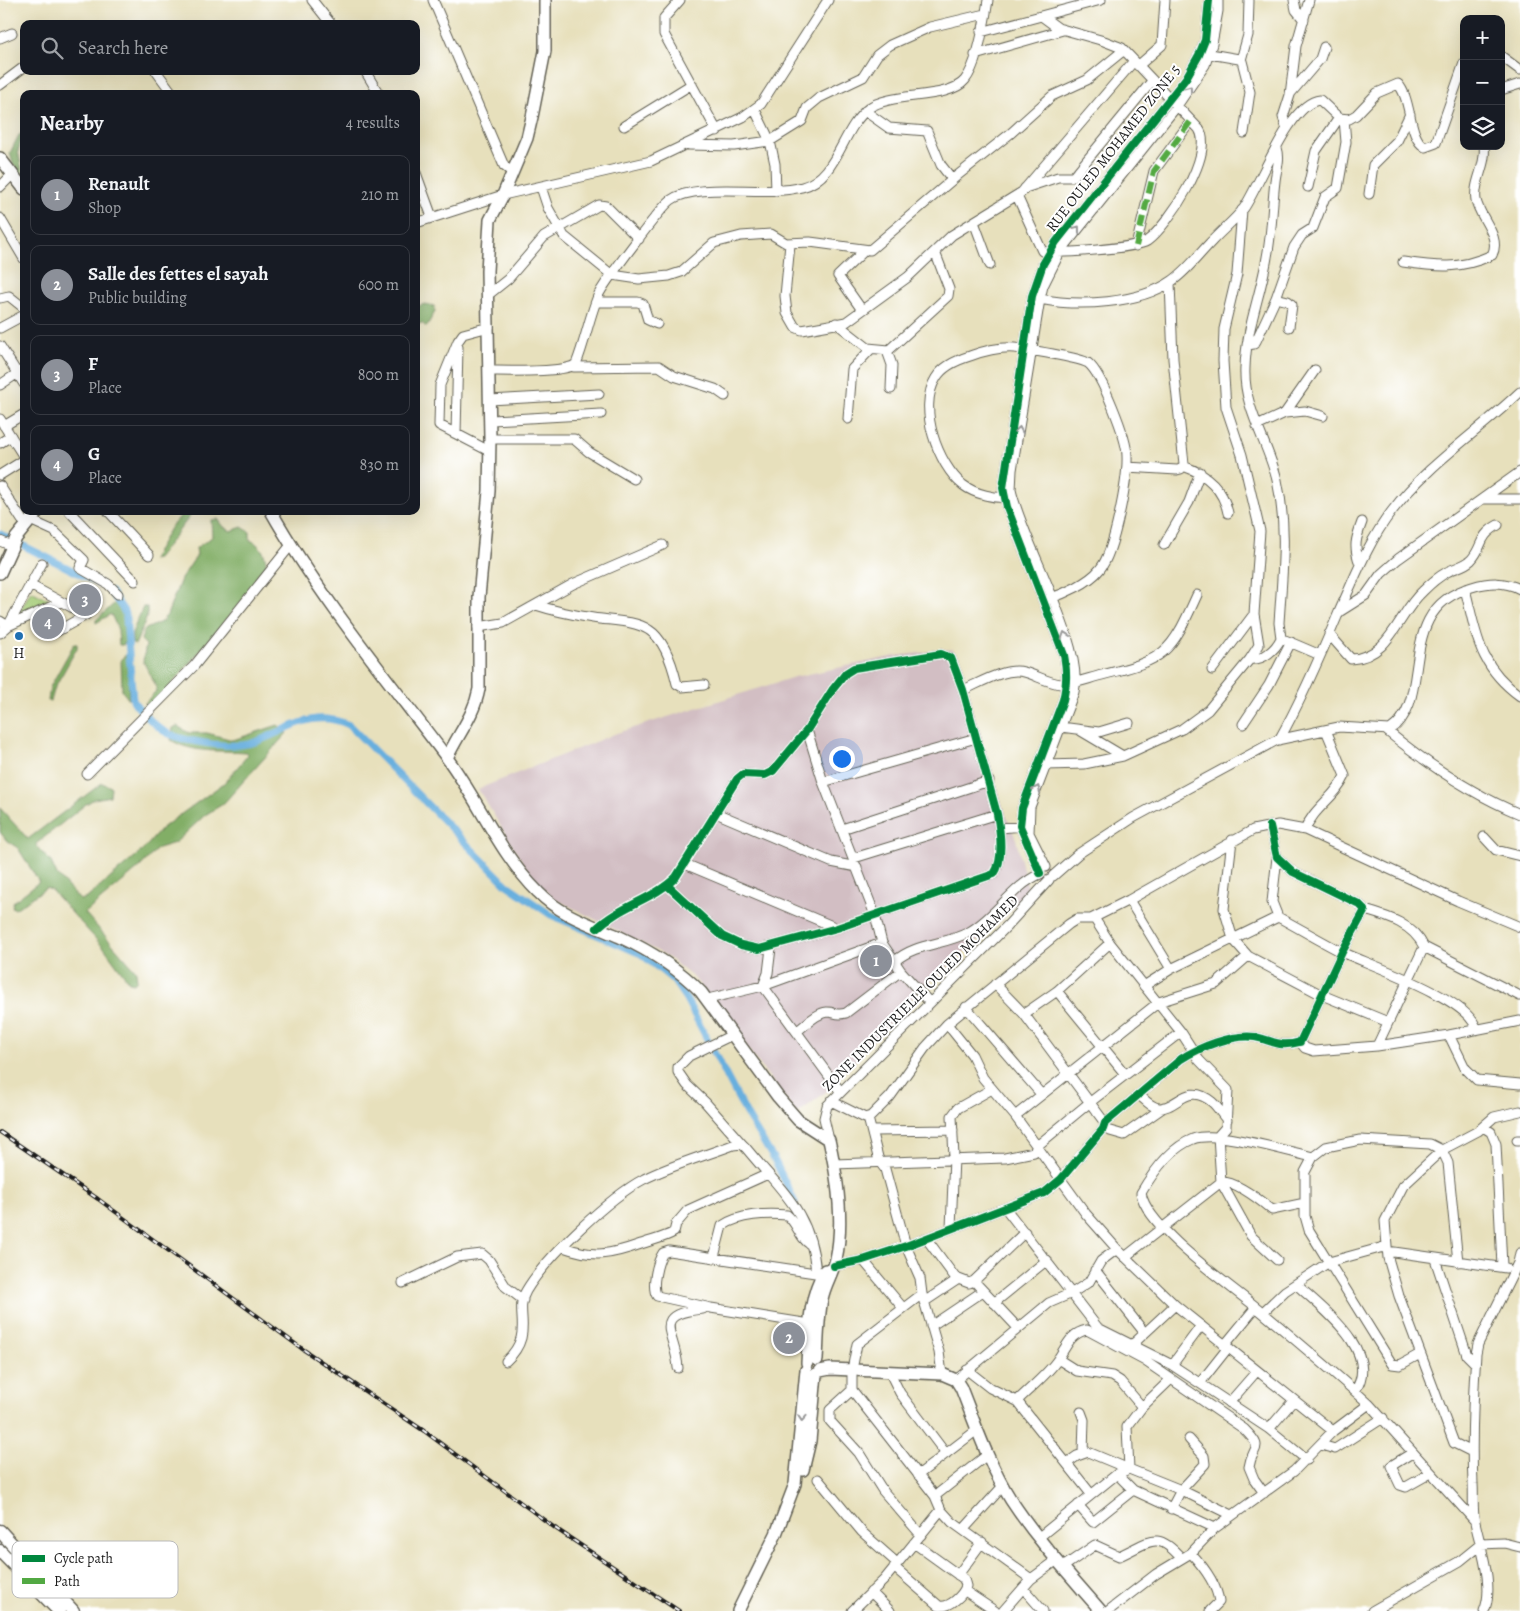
<!DOCTYPE html>
<html lang="en">
<head>
<meta charset="utf-8">
<style>
	:root { --surface:#171b24; --page:#20242c; --text:#f1f3f6; --muted:#9ea1a6; --line:#363941; --accent:#8c9099 }
	body { margin:0; font-family:Alegreya,serif; background:var(--page); color:var(--text) }
	.controls { position:absolute; right:15px; top:15px; display:grid; overflow:hidden; border-radius:10px; box-shadow:0 5px 20px #0002 }
	.controls button { width:45px; height:45px; display:grid; place-items:center; padding:0; border:0; border-bottom:1px solid var(--line); background:var(--surface); color:var(--text); font:25px sans-serif }
	.you { position:absolute; left:841px; top:758px; width:18px; height:18px; margin:-12px; border:4px solid #fff; border-radius:50%; background:#1a73e8; box-shadow:0 0 0 8px #1a73e833 }
	.badge { display:grid; place-items:center; width:32px; height:32px; border-radius:50%; background:var(--accent); color:#fff; font-size:16px; font-weight:700 }
	.pin { position:absolute; translate:-50% -50%; border:2px solid #fff; box-shadow:0 1px 5px #0006 }
	.list { margin:0; padding:0; list-style:none }
	h2 { display:flex; justify-content:space-between; align-items:center; height:65px; margin:0; padding:0 20px; font-size:21px }
	h2 small { font-size:16px; font-weight:400; color:var(--muted) }
	.list li { display:grid; grid-template-columns:32px 1fr auto; gap:15px; align-items:center; box-sizing:border-box; height:80px; margin:0 10px 10px; padding:0 10px; border:1px solid var(--line); border-radius:10px }
	.list b { display:block; font-size:19px; white-space:nowrap }
	.list p { margin:0; font-size:16px; white-space:nowrap; color:var(--muted) }
	.list em { font-size:16px; font-style:normal; color:var(--muted) }
	.icon { flex:none; width:28px; height:28px; fill:none; stroke:currentColor; stroke-width:2; stroke-linecap:round; stroke-linejoin:round }
	.map { position:relative; flex:none; width:1520px; height:1611px; overflow:hidden }
	.search { position:absolute; background:var(--surface); box-shadow:0 5px 20px #0002; left:20px; top:20px; width:400px; height:55px; display:flex; align-items:center; gap:12px; box-sizing:border-box; padding:0 18px; border-radius:10px; color:var(--muted); font-size:19px }
	.panel { position:absolute; background:var(--surface); box-shadow:0 5px 20px #0002; left:20px; top:90px; width:400px; height:425px; border-radius:10px }
	.map>svg:first-child { display:block }
	.industrial { fill:#d2bec3 }
	.green { fill:#a3ca75; stroke:#607348 }
	.forest { fill:#82ae66; stroke:#4f6541 }
	.lines { fill:none; stroke-linecap:round; stroke-linejoin:round }
	.canal { stroke:#67afde; stroke-width:7 }
	.minor-casing { stroke:#636154; stroke-width:11 }
	.major-casing { stroke:#636154; stroke-width:14 }
	.highway-casing { stroke:#636154; stroke-width:15 }
	.minor { stroke:#fff; stroke-width:9 }
	.major { stroke:#fff; stroke-width:11 }
	.highway { stroke:#fff; stroke-width:12 }
	.rail-casing { stroke:#1c1c1c; stroke-width:4 }
	.rail { stroke:#fff; stroke-width:2; stroke-dasharray:5.5; stroke-linecap:butt }
	.quiet { stroke:#52a943; stroke-width:6; stroke-dasharray:12 6; stroke-linecap:butt }
	.cycleway-casing { stroke:#fff; stroke-width:11 }
	.cycleway { stroke:#00873e; stroke-width:8 }
	.oneway { stroke:#999 }
	.poi-dot { fill:#1f6fb2; stroke:#fff; stroke-width:2 }
	.labels { text-anchor:middle; stroke-width:4; stroke-linejoin:round; paint-order:stroke }
	.street-label { font-size:15px; fill:#1c1c1c; stroke:#fff }
	.poi-label { font-size:15px; fill:#1c1c1c; stroke:#fff }
	.key { fill:#fff; stroke:#bbb; stroke-width:1 }
	.key-label { font-size:14px; fill:#1c1c1c }
</style>
</head>
<body>
<div class="map">
<svg width="1520" height="1611" viewBox="0 0 1520 1611">
	<rect width="100%" height="100%" fill="#fff"/>
	<filter id="ink" filterUnits="userSpaceOnUse"><feTurbulence type="fractalNoise" baseFrequency=".02" numOctaves="2"/><feDisplacementMap in="SourceGraphic" scale="10" xChannelSelector="R" yChannelSelector="G"/><feConvolveMatrix kernelMatrix="1 2 1 2 8 2 1 2 1" color-interpolation-filters="sRGB"/></filter>
	<filter id="wash" filterUnits="userSpaceOnUse"><feTurbulence type="fractalNoise" baseFrequency=".0096" numOctaves="4" result="noise"/><feDisplacementMap in="SourceGraphic" scale="20" xChannelSelector="R" yChannelSelector="G"/><feGaussianBlur stdDeviation="1.12" result="paint"/><feColorMatrix in="noise" values="0 0 0 0 0 0 0 0 0 0 0 0 0 0 0 0 0 1.4 0 .05"/><feComposite in="paint" operator="in"/></filter>
	<g filter="url(#wash)">
		<rect width="100%" height="100%" fill="#e7e0bc"/>
		<path class="industrial" d="M953,649L1003,808L1016,839L1028,890L1003,919L911,999L831,1088L797,1114L695,979L665,955L553,898L529,873L478,789L617,733L794,677L895,656Z"/>
		<path class="green" d="M31,591L51,601L16,618Z"/>
		<path class="forest" d="M23,133L18,151L24,180L13,164L10,153L19,135Z
			M425,304L434,306L435,312L426,327L422,323L418,324L416,329V307Z
			M185,511H194L157,559L152,560L170,528Z
			M218,519L224,527L231,531L242,527L250,532V540C263,545 268,559 266,573L155,704L146,708L145,703L156,691V686L143,661L146,645L141,640L144,630L161,622L167,615L181,579L197,555L196,548L212,537L211,520Z
			M115,603C125,609 125,630 126,641L123,645H119L118,630L111,614L96,623V620Z
			M143,607H147V617L135,645L132,643V633Z
			M74,644H77V648L55,687L51,701H48L50,687Z
			M126,655L128,656L129,700L122,691L121,659Z
			M278,725L287,733L223,804L205,815L175,843L158,848L139,868L85,913L136,971L137,980L134,983L129,982L105,949L51,890L46,888L15,909L12,907L13,902L39,882L18,848L7,841L0,832V808L28,839L102,783L111,787L110,796L94,799L86,804L36,844L38,848L51,862L57,875L80,900L87,898L144,849L162,828L224,783L248,755L246,752C221,750 193,754 171,740L173,728L177,726L189,733H207L233,740Z"/>
		<g class="lines">
			<path class="canal" d="M0,534L100,584
				M111,592L124,611L126,618L133,700C139,711 152,722 162,730C180,742 231,749 252,743C287,732 310,707 349,725L507,885L551,915L641,954L673,980L686,999L748,1117L775,1161L795,1202"/>
		</g>
	</g>
	<g filter="url(#ink)">
		<g class="lines">
			<g class="minor-casing">
				<path id="minor" d="M312,0L331,24
					M433,0L504,166L512,172
					M680,0L664,18V34L717,131
					M1294,0L1296,10L1304,20
					M981,32L1101,0
					M0,38L12,33
					M1210,54L1239,59L1242,61L1250,92L1244,133
					M975,55L1063,30
					M1501,56L1520,70
					M1241,60L1248,35L1249,0
					M1138,66L1162,45L1165,0
					M156,71L173,94
					M365,71L379,94
					M0,85L24,67
					M1501,90L1520,84
					M1290,94L1320,59L1324,47
					M755,110L770,141L802,121L807,108L819,98L863,77L877,55L890,45L930,27L985,14
					M865,111L889,128L927,131L941,165L952,179
					M624,126L692,84
					M1287,129L1283,117L1290,95L1296,46L1309,0
					M689,145L734,146L770,141L775,164L776,191
					M416,173L432,217
					M0,187L12,175
					M541,187L548,208L564,236L612,275L639,279L669,276L681,272L714,243L741,236L771,234L786,243L810,242L870,250L958,175L1011,133L1052,96L1087,80L1124,50
					M1308,187L1316,151L1339,118
					M1025,188L1058,177H1073L1152,81
					M1369,194L1373,165L1397,141L1410,114
					M1017,196L1042,251C1054,255 1136,248 1147,241C1168,226 1215,154 1199,129L1122,48L1104,41L1058,28L1043,17
					M0,218L24,259
					M974,222L990,265
					M416,223L503,195L651,161L743,117L761,104L828,0
					M790,244L785,296L787,313L795,327L802,330L846,322L908,277L952,235L1022,192L1133,62
					M1136,246L1154,171L1191,121
					M1403,262C1437,267 1459,270 1492,255C1502,237 1479,217 1476,200C1473,182 1487,165 1484,146
					M488,295L508,279L544,237L599,205L606,206L639,239
					M0,298L9,296L24,308
					M1276,298L1288,301L1292,305L1289,327
					M1040,299C1078,307 1139,304 1172,281C1187,271 1199,254 1212,241C1222,230 1235,220 1244,208C1261,183 1290,102 1320,100L1339,118L1349,119L1356,115L1377,93L1398,84C1412,99 1408,138 1425,147L1436,143L1464,63
					M596,302H638L643,304L648,320L657,324
					M862,310L838,276L865,250
					M836,323L868,348L889,350L948,296L949,289L935,252
					M489,327L463,334L458,341L440,385L439,425L489,451
					M0,328L24,315
					M1247,345L1254,344L1256,341L1276,298L1294,247L1302,235L1313,228L1325,197L1338,188L1346,142L1344,119
					M0,346L24,384
					M887,351L892,365L891,389
					M574,367L659,366L674,376L715,389L725,396
					M489,371C506,371 566,373 576,364C585,342 589,318 598,296C603,284 661,207 671,200C700,181 765,197 802,187C839,177 841,129 869,108C890,92 949,100 965,80C978,64 985,20 988,0
					M0,385L24,369
					M490,400L599,394
					M1285,413L1305,411L1323,416
					M0,419L24,457
					M848,419L852,369L871,349
					M491,420L601,414
					M4,426L24,414
					M1257,426L1285,413L1315,370
					M456,434L458,347
					M490,439H574L589,452L634,479
					M0,443L11,436
					M1183,466C1207,474 1223,488 1228,513
					M1127,467L1177,470L1181,469L1184,464L1173,359L1170,283
					M0,475L24,460
					M0,486L22,520
					M1010,497C995,499 975,494 963,485C938,465 917,408 936,378C943,366 957,360 970,356C984,351 999,347 1014,348C1026,349 1080,358 1088,363C1102,374 1127,439 1127,456C1128,479 1114,553 1100,569C1089,583 1064,594 1048,599
					M1483,499H1520
					M69,511L135,581
					M108,511L149,555
					M30,520L54,531L84,560L80,568L108,584L118,594
					M0,541L12,546
					M1164,545L1189,502L1200,472
					M42,563L8,626L61,602
					M1360,564C1353,547 1356,538 1362,522
					M30,585L86,615L56,632
					M1465,589C1477,636 1478,665 1520,696
					M536,605C554,611 574,615 593,618C611,621 634,620 649,630C665,640 673,667 677,684L682,687L704,685
					M1339,612L1366,595L1381,574L1398,559L1520,472
					M0,621L8,626L0,633
					M478,627L503,623L573,584L663,545
					M1329,634L1351,659C1391,657 1398,613 1423,591C1430,584 1438,577 1447,572C1454,568 1465,566 1471,560C1484,546 1477,537 1498,525
					M1285,640L1320,655
					M1250,659C1263,661 1276,649 1281,638L1279,623C1282,574 1288,529 1277,480C1268,442 1243,408 1245,368C1246,329 1261,294 1267,257C1272,232 1272,206 1275,181C1276,169 1281,160 1277,148
					M1212,670L1254,614
					M963,690C980,683 1005,667 1024,672C1036,675 1048,683 1061,684C1073,685 1089,678 1102,675C1166,659 1170,655 1197,595
					M1243,724L1269,685L1291,642
					M1061,727L1099,732L1129,723
					M807,730L823,782L875,915L882,943L901,971L930,1003
					M1081,731L1123,756
					M1387,731C1426,763 1474,795 1520,814
					M1279,740C1302,699 1321,655 1339,612C1355,577 1368,542 1392,511C1427,465 1478,432 1520,392
					M1046,765L1084,764L1123,756L1182,729L1208,710L1250,659L1259,645L1254,614L1260,531L1242,455L1226,407L1223,361L1224,329L1237,274L1242,210
					M87,774L194,666L291,545
					M823,782L976,738
					M716,813L831,862L857,867
					M1000,828L1025,826
					M842,829L989,781
					M1305,830C1313,808 1336,797 1345,776L1326,730
					M1484,837L1496,850L1520,856
					M1232,840L1224,909L1233,939L1248,956L1322,995L1388,1022
					M1277,857L1272,902L1278,917C1299,928 1320,941 1342,952C1370,965 1468,998 1476,1028
					M854,858L997,814
					M685,864L837,928
					M1046,867L1029,833L1030,807L1074,692C1085,646 1022,541 1011,490L1012,470L1040,299L1043,286L1060,252L1177,106L1205,65L1212,44L1218,11V0
					M1040,873L1020,826L1022,808L1063,700C1067,683 1067,672 1064,655L1007,507L1003,488L1032,296L1043,264L1056,242L1186,78L1199,55L1205,40L1209,0
					M1053,876L1078,854L1133,818L1277,740L1339,727L1390,730C1436,700 1392,609 1472,587C1489,582 1504,581 1520,589
					M1129,900L1171,969
					M1365,910C1389,917 1413,924 1424,947L1520,996
					M1094,918L1110,943L1181,1032L1199,1060L1228,1090L1226,1127L1218,1136L1221,1182L1251,1236L1277,1260
					M597,928C620,906 654,899 676,877L737,779L743,774L765,775L773,771L807,730L833,689L846,673L854,668L941,654L951,658L963,690L997,814C1000,830 1004,860 994,874L837,928L759,949L741,945L722,936L667,885
					M771,948L768,973L763,986L840,1091
					M895,961C918,942 943,946 969,932C996,917 1011,887 1040,874
					M995,984L1024,1014L1105,1123
					M1144,986L1171,969L1278,917
					M1057,991L1125,1074
					M711,1006L712,998L763,986L882,943
					M966,1007L1041,1094
					M1024,1014L1057,991L1110,943
					M947,1024L972,1055L983,1078L1015,1116L1086,1214L1117,1249L1175,1305L1333,1431
					M797,1031C806,1025 816,1013 827,1012C836,1012 836,1016 846,1013L901,971
					M732,1035L689,1056L678,1067V1072L687,1085L705,1102L742,1144
					M1449,1035L1465,1068L1477,1080L1520,1084
					M1300,1042L1305,1048L1314,1051L1377,1046L1449,1035L1520,1021
					M1377,1046L1424,947
					M1139,1095C1145,1100 1151,1107 1159,1108C1177,1109 1187,1081 1212,1102C1218,1107 1222,1115 1227,1120
					M831,1101L865,1118L871,1116L890,1097L925,1048L947,1024L1069,924L1077,919H1091L1129,900L1253,830L1278,825L1305,830L1458,901L1520,927
					M1015,1116L1159,1002L1216,984L1248,956
					M868,1118L879,1161L885,1169L906,1246L920,1278L922,1294L939,1352L942,1374
					M1483,1127L1491,1132L1496,1144L1502,1266
					M1103,1129L1124,1135L1164,1107
					M873,1131L953,1130
					M829,1140L824,1118L827,1106L1007,926L1049,880
					M1517,1140H1520
					M1313,1157C1285,1151 1218,1130 1193,1139C1170,1148 1153,1172 1141,1193C1147,1229 1233,1287 1262,1312C1298,1342 1334,1372 1369,1404
					M834,1164L1005,1158L1034,1152L1037,1146L1089,1103L1181,1032
					M1006,1209L1098,1328L1172,1365L1269,1429L1307,1460
					M951,1228L954,1158L952,1116L958,1108L992,1089
					M563,1247C594,1258 610,1255 641,1244C652,1240 664,1238 674,1232L676,1224L688,1210L768,1174
					M1387,1251L1506,1268
					M714,1257L722,1226C739,1214 767,1213 787,1215C798,1224 799,1238 811,1245
					M1125,1257L1221,1182C1235,1180 1261,1201 1272,1210L1305,1203
					M1435,1259L1467,1355L1475,1363
					M863,1260L903,1308
					M834,1266L863,1260L906,1246L1044,1193L1061,1179L1103,1129L1105,1123L1181,1059C1200,1047 1232,1034 1255,1037C1275,1041 1278,1048 1300,1042L1342,952L1365,910L1359,904L1293,872L1277,857L1270,826
					M1095,1270L1144,1332
					M956,1278L969,1283L974,1281L1025,1232
					M974,1281L1018,1328
					M403,1283L457,1257L482,1254L489,1260L506,1287L523,1300
					M1296,1284C1321,1308 1382,1351 1355,1391
					M924,1302L957,1280L926,1238
					M994,1303L1047,1260
					M1263,1312L1285,1291L1329,1262L1387,1246
					M810,1324L711,1308L657,1296C651,1287 657,1262 663,1253L669,1251L822,1274
					M931,1326L983,1291
					M1132,1345L1175,1305
					M1224,1346L1256,1307
					M1420,1354L1400,1365L1392,1364L1309,1230L1305,1216V1172L1313,1157L1326,1147L1360,1140L1430,1144L1442,1150L1448,1163L1458,1262
					M1058,1359L1077,1371L1112,1376L1120,1381L1142,1407
					M506,1361C536,1333 513,1313 526,1291C546,1257 610,1197 644,1179C672,1165 704,1156 733,1145L742,1144L746,1148C782,1192 811,1212 816,1272
					M1172,1365L1201,1326
					M678,1368C676,1333 648,1314 703,1309
					M967,1370L990,1388L1017,1401
					M889,1371L900,1393L946,1454
					M956,1380L1049,1303L1072,1293L1089,1282L1101,1261L1117,1249
					M1200,1383L1227,1349
					M852,1390L830,1410V1421L859,1453L883,1491L921,1535
					M1229,1403L1256,1372
					M1081,1412L1084,1420L1083,1453
					M1269,1429L1293,1401
					M1321,1445L1335,1449L1383,1418
					M1472,1452L1454,1443L1399,1296L1388,1258L1385,1221L1403,1186L1442,1150L1478,1131L1494,1117L1520,1111
					M1412,1453L1391,1466L1400,1485L1406,1487L1429,1474
					M1067,1463L1077,1456L1088,1452L1129,1469
					M1129,1469L1127,1427L1142,1407L1171,1379
					M1117,1474L1133,1490L1215,1528
					M918,1475L977,1430
					M818,1479L862,1532L897,1563
					M1091,1494L1017,1401C1030,1388 1048,1374 1058,1359C1067,1346 1070,1333 1087,1330L1145,1361L1244,1429C1266,1451 1252,1445 1249,1467L1254,1479L1264,1493
					M935,1496L987,1455
					M1078,1505L1093,1522L1133,1490
					M1171,1509L1181,1490L1205,1464L1204,1456L1189,1439
					M941,1510L952,1522L1031,1579
					M964,1529L1003,1486
					M1038,1538L1117,1474L1129,1469L1181,1490L1232,1515
					M1191,1553C1202,1565 1217,1584 1219,1602L1210,1611
					M894,1567L939,1606C950,1608 963,1595 966,1586L964,1579L914,1543
					M1063,1567L1095,1545L1119,1556C1149,1543 1156,1529 1181,1558
					M958,1575L982,1542
					M1023,1588L1043,1611
					M965,1591L995,1611
					M871,1592L890,1611
					M852,1611L884,1580L941,1510L935,1496L852,1390V1370L857,1344L922,1294
					M1003,1611L1031,1579L1057,1560
					M1108,1611L1156,1574L1191,1553L1215,1528L1294,1471L1333,1431L1369,1404L1475,1521
					M1372,1611L1460,1561L1481,1544L1504,1543L1520,1547
					M1484,1611C1495,1587 1480,1546 1475,1522C1472,1510 1474,1496 1473,1484C1471,1441 1473,1397 1476,1354L1478,1344L1518,1263L1520,1253"/>
			</g>
			<g class="major-casing">
				<path id="major" d="M0,158L24,189
					M271,511C321,599 386,677 447,758C479,801 499,853 538,892C560,915 592,925 620,937C650,951 678,968 701,992L778,1097L798,1120L829,1140C837,1175 844,1223 836,1259C833,1273 825,1284 822,1299C818,1319 818,1340 817,1360
					M0,573L16,538L38,511
					M447,758C458,734 474,716 479,689V597L489,491L490,439L487,271L490,220L503,195L527,138L532,117L545,51V0
					M807,1363C809,1332 808,1297 825,1270
					M820,1371L830,1369L942,1374L956,1380L961,1388C976,1426 989,1465 1011,1500C1037,1540 1070,1575 1101,1611
					M803,1470L810,1441L816,1374
					M738,1611L776,1534L795,1484L806,1370"/>
			</g>
			<g class="highway-casing">
				<path id="highway" d="M0,1531L73,1611
					M0,1551L59,1611"/>
			</g>
			<use href="#minor" class="minor"/>
			<use href="#major" class="major"/>
			<use href="#highway" class="highway"/>
			<g class="rail-casing">
				<path id="rail" d="M0,1132L98,1199L301,1348L424,1431L555,1528L679,1611"/>
			</g>
			<use href="#rail" class="rail"/>
			<path class="quiet" d="M1136,246L1154,171L1191,121"/>
			<g class="cycleway-casing">
				<path id="cycleway" d="M1040,873L1020,826L1022,808L1063,700C1067,683 1067,672 1064,655L1007,507L1003,488L1032,296L1043,264L1056,242L1186,78L1199,55L1205,40L1209,0
					M597,928C620,906 654,899 676,877L737,779L743,774L765,775L773,771L807,730L833,689L846,673L854,668L941,654L951,658L963,690L997,814C1000,830 1004,860 994,874L837,928L759,949L741,945L722,936L667,885
					M834,1266L863,1260L906,1246L1044,1193L1061,1179L1103,1129L1105,1123L1181,1059C1200,1047 1232,1034 1255,1037C1275,1041 1278,1048 1300,1042L1342,952L1365,910L1359,904L1293,872L1277,857L1270,826"/>
			</g>
			<use href="#cycleway" class="cycleway"/>
		</g>
		<defs><path id="oneway-chevron" d="M-2-3.5L2.5 0L-2 3.5" fill="none" stroke-width="1.6" stroke-linecap="round" stroke-linejoin="round" transform="scale(1.25)"/></defs>
		<g class="oneway">
			<use href="#oneway-chevron" transform="translate(1189 89) rotate(-54)"/>
			<use href="#oneway-chevron" transform="translate(1077 229) rotate(-53)"/>
			<use href="#oneway-chevron" transform="translate(1019 430) rotate(-81)"/>
			<use href="#oneway-chevron" transform="translate(1065 635) rotate(-109)"/>
			<use href="#oneway-chevron" transform="translate(1037 789) rotate(-67)"/>
			<use href="#oneway-chevron" transform="translate(802 1418) rotate(94)"/>
		</g>
	</g>
	<circle class="poi-dot" cx="19" cy="636" r="5"/>
	<g class="labels">
		<g class="street-label">
			<text transform="translate(1113 148) rotate(-52)" y="5">RUE OULED MOHAMED ZONE 5</text>
			<text transform="translate(920 993) rotate(-45)" y="5">ZONE INDUSTRIELLE OULED MOHAMED</text>
		</g>
		<g class="poi-label">
			<text x="19" y="658">H</text>
		</g>
	</g>
	<rect x="12" y="1541" width="166" height="57" rx="8" class="key"/>
	<rect x="22" y="1555" width="23" height="7" fill="#00873e"/>
	<rect x="22" y="1578" width="23" height="6" fill="#52a943"/>
	<g class="key-label">
		<text x="54" y="1563">Cycle path</text>
		<text x="54" y="1586">Path</text>
	</g>
</svg>
<div class="controls">
<button>+</button>
<button>−</button>
<button><svg class="icon" aria-label="layers" viewBox="0 0 24 24"><path d="M12 4l9 5-9 5-9-5zM3 14l9 5 9-5"/></svg></button>
</div>
<div class="you"></div>
<div class="pin badge" style="left:876px;top:961px">1</div>
<div class="pin badge" style="left:789px;top:1338px">2</div>
<div class="pin badge" style="left:85px;top:600px">3</div>
<div class="pin badge" style="left:48px;top:623px">4</div>
<div class="search"><svg class="icon" aria-label="search" viewBox="0 0 24 24"><circle cx="10" cy="10" r="6"/><path d="M15 15l6 6"/></svg>Search here</div>
<section class="panel">
<h2>Nearby<small>4 results</small></h2>
<ul class="list">
<li><span class="badge">1</span><div><b>Renault</b><p>Shop</p></div><em>210 m</em></li>
<li><span class="badge">2</span><div><b>Salle des fettes el sayah</b><p>Public building</p></div><em>600 m</em></li>
<li><span class="badge">3</span><div><b>F</b><p>Place</p></div><em>800 m</em></li>
<li><span class="badge">4</span><div><b>G</b><p>Place</p></div><em>830 m</em></li>
</ul>
</section>
</div>
</body>
</html>
